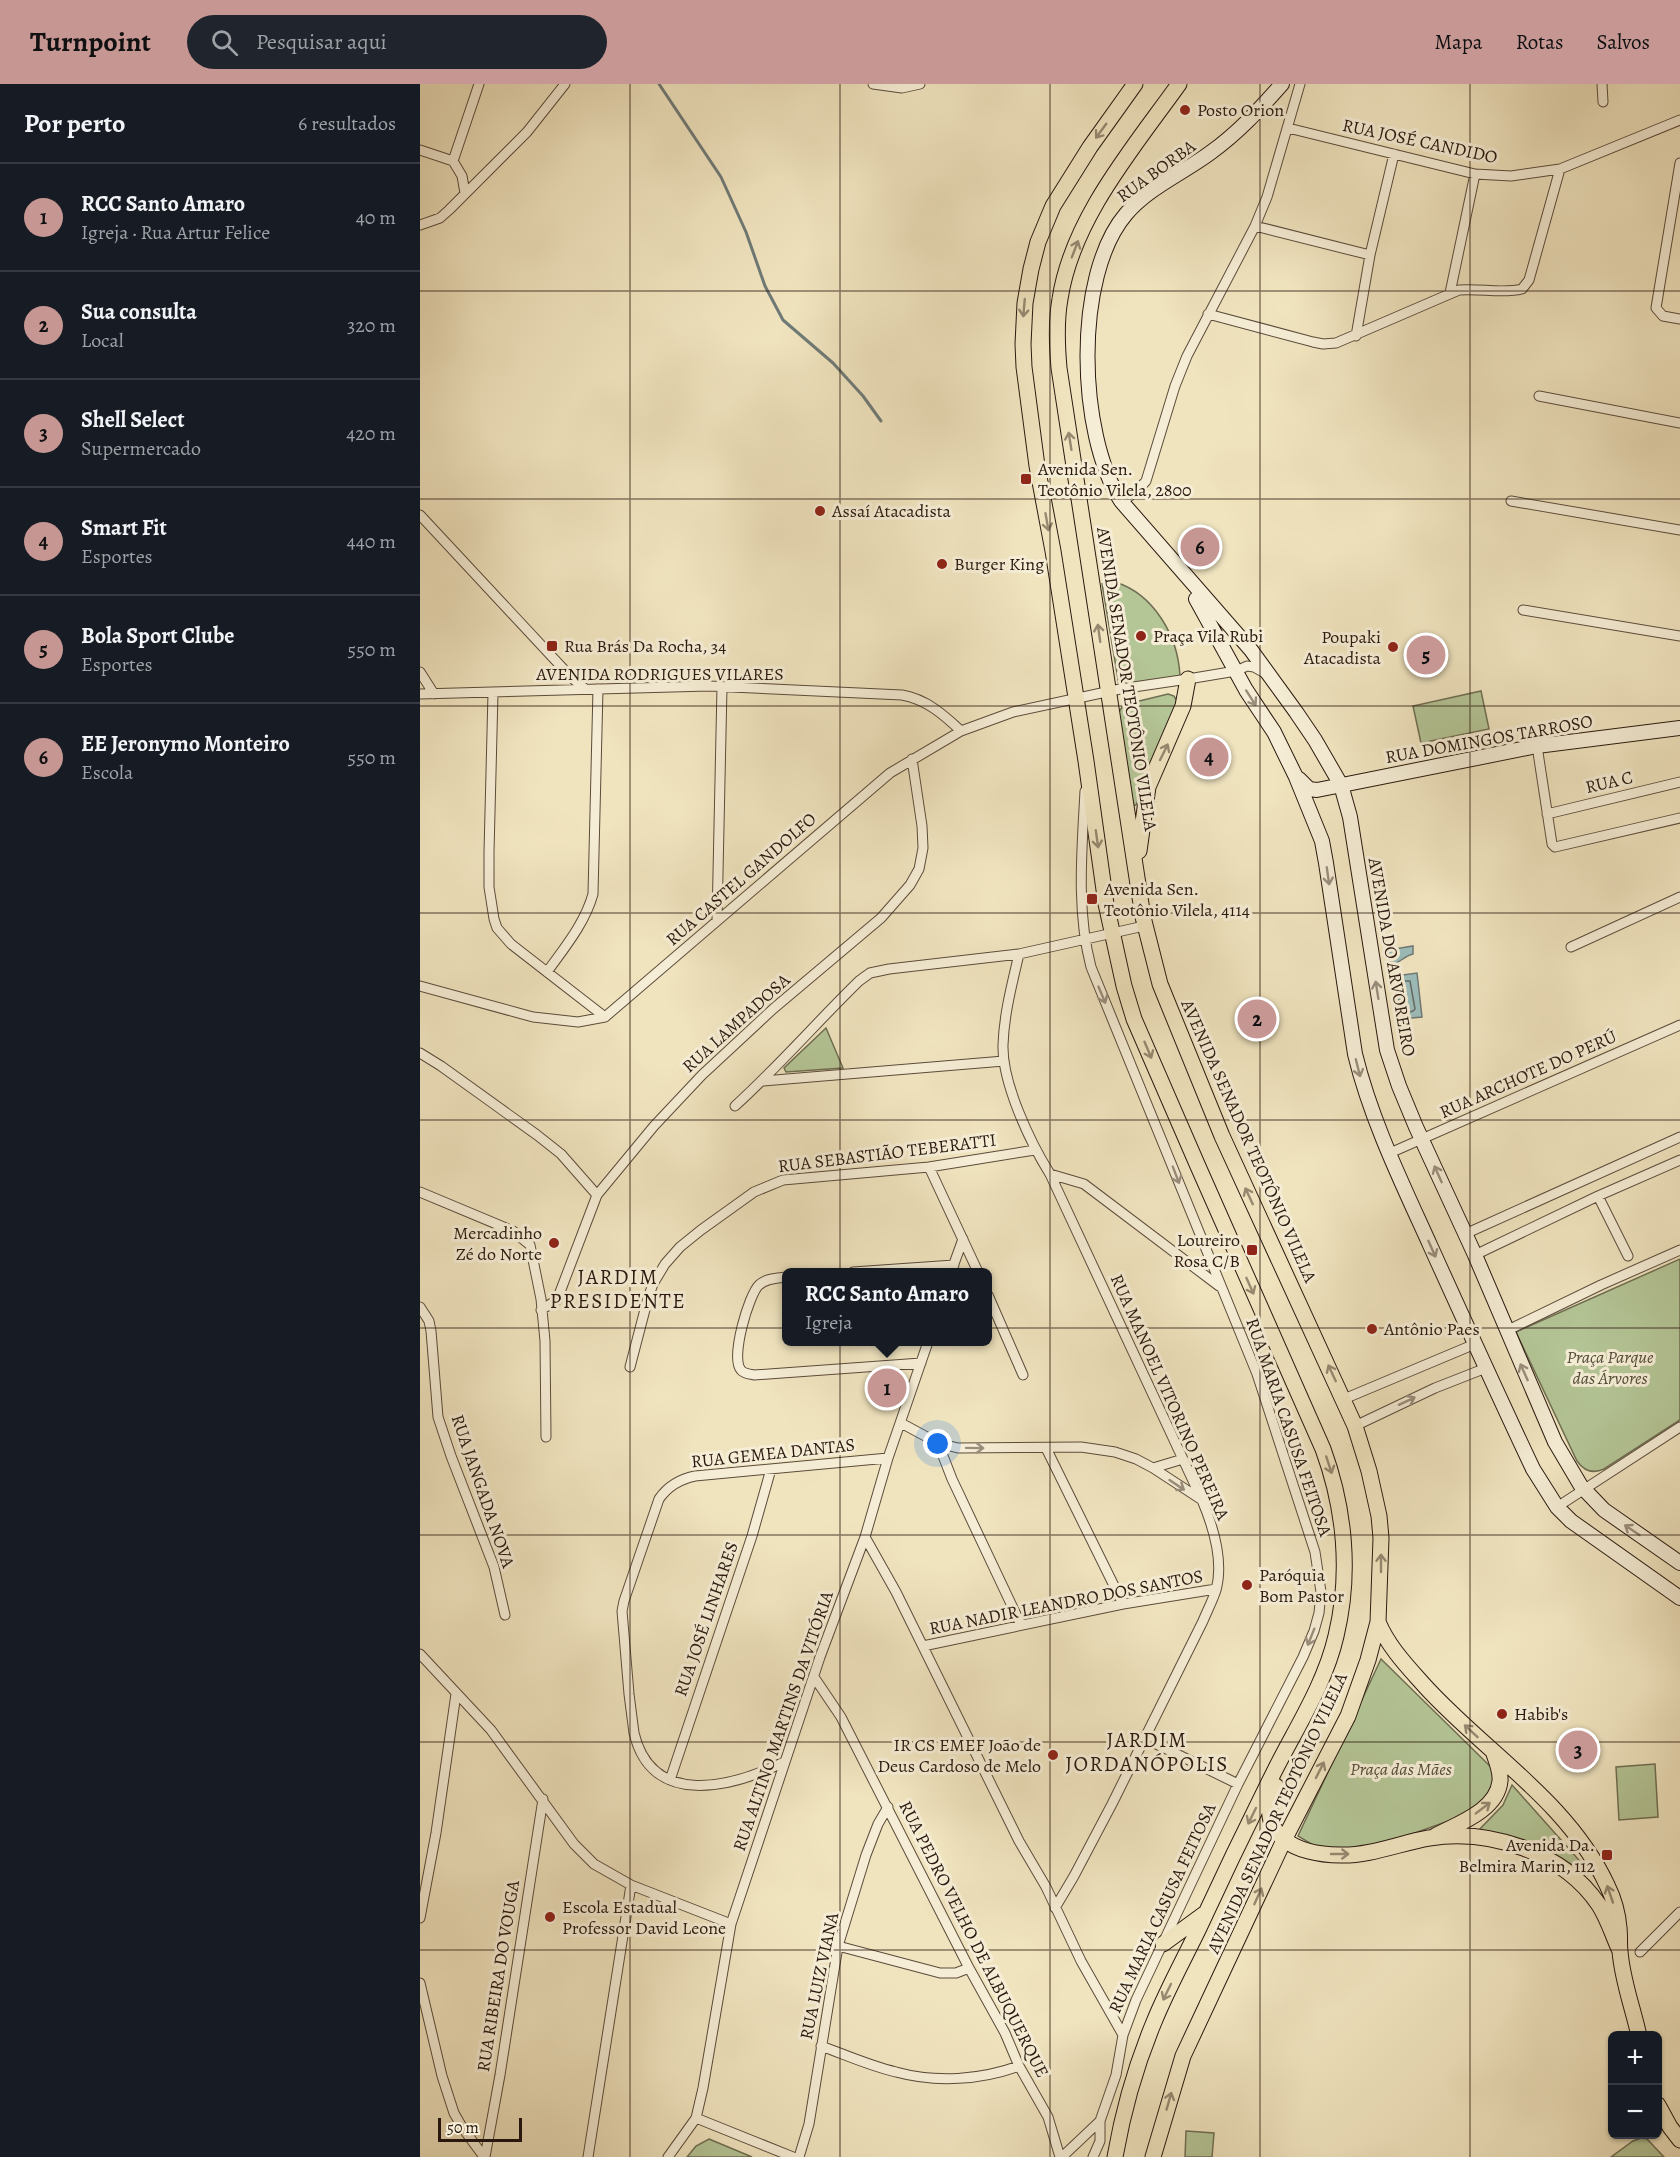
<!DOCTYPE html>
<html lang="pt">
<head>
<meta charset="utf-8">
<style>
	:root { --surface:#171b24; --page:#20242c; --text:#f1f3f6; --muted:#9ea1a6; --line:#363941; --accent:#c59692 }
	body { margin:0; font-family:Alegreya,serif; background:var(--page); color:var(--text) }
	.controls { position:absolute; right:18px; bottom:18px; display:grid; overflow:hidden; border-radius:9px; box-shadow:0 2px 4px #0004 }
	.controls button { width:54px; height:54px; display:grid; place-items:center; padding:0; border:0; border-bottom:2px solid var(--line); background:var(--surface); color:var(--text); font:30px sans-serif }
	.scale { position:absolute; left:18px; bottom:15px; width:84px; box-sizing:border-box; padding-left:6px; border:3px solid #2a180f; border-top:0; font-size:16px; line-height:21px; white-space:nowrap; color:#2a180f; -webkit-text-stroke:4px #f5edd5; paint-order:stroke }
	.you { position:absolute; left:518px; top:1360px; width:21px; height:21px; margin:-15px; border:4px solid #fff; border-radius:50%; background:#1a73e8; box-shadow:0 0 0 9px #1a73e833 }
	.badge { display:grid; place-items:center; width:39px; height:39px; border-radius:50%; background:var(--accent); color:#111; font-size:20px; font-weight:700 }
	.pin { position:absolute; translate:-50% -50%; border:3px solid #fff; box-shadow:0 2px 6px #0006 }
	.popup { position:absolute; left:362px; top:1184px; width:210px; height:78px; box-sizing:border-box; display:grid; place-content:center; border-radius:9px; background:var(--surface); filter:drop-shadow(0 2px 4px #0005); font-size:20px; white-space:nowrap; color:var(--muted) }
	.popup b { font-size:22px; color:var(--text) }
	.popup::after { content:''; position:absolute; left:50%; top:100%; margin-left:-12px; border:12px solid transparent; border-top-color:var(--surface) }
	.list { margin:0; padding:0; list-style:none }
	h2 { display:flex; justify-content:space-between; align-items:center; height:78px; margin:0; padding:0 24px; font-size:26px }
	h2 small { font-size:20px; font-weight:400; color:var(--muted) }
	.list li { display:grid; grid-template-columns:39px 1fr auto; gap:18px; align-items:center; box-sizing:border-box; height:108px; padding:0 24px; border-top:2px solid var(--line) }
	.list b { display:block; font-size:22px; white-space:nowrap }
	.list p { margin:0; font-size:20px; white-space:nowrap; color:var(--muted) }
	.list em { font-size:20px; font-style:normal; color:var(--muted) }
	.icon { flex:none; width:33px; height:33px; fill:none; stroke:currentColor; stroke-width:2; stroke-linecap:round; stroke-linejoin:round }
	.map { position:relative; flex:none; width:1260px; height:2073px; overflow:hidden }
	header { display:flex; align-items:center; gap:36px; box-sizing:border-box; height:84px; padding:0 30px; background:var(--accent); color:#111 }
	header strong { font-size:28px }
	nav { display:flex; gap:33px; margin-inline-start:auto; font-size:21px }
	.search { width:420px; height:54px; background:var(--page); display:flex; align-items:center; gap:15px; box-sizing:border-box; padding:0 21px; border-radius:33px; color:var(--muted); font-size:22px }
	main { display:flex }
	aside { flex:1; background:var(--surface) }
	.map>svg:first-child { display:block }
	.green { fill:#b4c596; stroke:#6f6e52; stroke-width:1.5 }
	.water { fill:#9dbcba; stroke:#6f7a76; stroke-width:1.5 }
	.lines { fill:none; stroke-linecap:round; stroke-linejoin:round }
	.shore { stroke:#646a64; stroke-width:1.5 }
	.stream { stroke:#6f7a76; stroke-width:3 }
	.street-casing { stroke:#5c4b3b; stroke-width:11 }
	.secondary-casing { stroke:#2a180f; stroke-width:16 }
	.primary-casing { stroke:#2a180f; stroke-width:17 }
	.street { stroke:#f5edd5; stroke-width:9 }
	.secondary { stroke:#f5edd5; stroke-width:14 }
	.primary { stroke:#f0e4bf; stroke-width:15 }
	.oneway { stroke:#978870 }
	.oneway2 { stroke:#9a8d7c }
	.grid { fill:none; stroke:#2a180f; stroke-width:1.5; stroke-opacity:0.55 }
	.poi-dot { fill:#8f2418; stroke:#f5edd5; stroke-width:2 }
	.labels { text-anchor:middle; stroke-width:6; stroke-linejoin:round; paint-order:stroke }
	.poi-label { font-size:18px; fill:#2a180f; stroke:#f5edd5; text-anchor:start }
	.street-label { font-size:18px; fill:#2a180f; stroke:#f5edd5 }
	.park-label { font-size:18px; font-style:italic; fill:#534c38; stroke:#f5edd5 }
	.quarter-label { font-size:21px; letter-spacing:1.5px; fill:#2a180f; stroke:#f5edd5 }
</style>
</head>
<body>
<header>
<strong>Turnpoint</strong>
<div class="search"><svg class="icon" aria-label="search" viewBox="0 0 24 24"><circle cx="10" cy="10" r="6"/><path d="M15 15l6 6"/></svg>Pesquisar aqui</div>
<nav><a>Mapa</a><a>Rotas</a><a>Salvos</a></nav>
</header>
<main>
<aside>
<h2>Por perto<small>6 resultados</small></h2>
<ul class="list">
<li><span class="badge">1</span><div><b>RCC Santo Amaro</b><p>Igreja · Rua Artur Felice</p></div><em>40 m</em></li>
<li><span class="badge">2</span><div><b>Sua consulta</b><p>Local</p></div><em>320 m</em></li>
<li><span class="badge">3</span><div><b>Shell Select</b><p>Supermercado</p></div><em>420 m</em></li>
<li><span class="badge">4</span><div><b>Smart Fit</b><p>Esportes</p></div><em>440 m</em></li>
<li><span class="badge">5</span><div><b>Bola Sport Clube</b><p>Esportes</p></div><em>550 m</em></li>
<li><span class="badge">6</span><div><b>EE Jeronymo Monteiro</b><p>Escola</p></div><em>550 m</em></li>
</ul>
</aside>
<div class="map">
<svg width="1260" height="2073" viewBox="0 0 1260 2073">
	<rect width="100%" height="100%" fill="#f0e4bf"/>
	<filter id="stains"><feTurbulence type="fractalNoise" baseFrequency=".00333" numOctaves="4"/><feColorMatrix values="0 0 0 0 .2 0 0 0 0 .09 0 0 0 0 .02 0 0 0 .5 -.17"/></filter>
	<radialGradient id="worn" r=".72"><stop offset=".6" stop-color="#630" stop-opacity="0"/><stop offset="1" stop-color="#630" stop-opacity=".3"/></radialGradient>
	<path class="green" d="M695,498C734,510 758,552 760,592L699,601L682,500Z
		M1061,607L1069,645L1001,659L993,622Z
		M748,610L754,612L757,617V623L716,721L713,722L695,636L703,621Z
		M406,944L423,984L366,988L364,984Z
		M1260,1175V1336L1184,1385C1173,1390 1164,1387 1157,1377L1096,1248Z
		M961,1575L1074,1686V1702L1069,1715L1051,1729L964,1760L933,1766L898,1764L878,1752Z
		M1235,1680L1238,1733L1199,1736L1196,1683Z
		M1092,1701L1166,1784L1167,1790L1129,1767L1059,1746L1083,1721Z
		M766,2047L794,2049L792,2073H765Z
		M1221,2054L1227,2055L1244,2073H1191L1213,2057Z
		M289,2055L332,2073H267L276,2062Z"/>
	<path class="water" d="M993,862V870C984,872 980,879 971,881L968,866Z
		M997,889L1002,933L981,935L976,892Z"/>
	<g class="lines">
		<path class="shore" d="M990,897L995,925L993,927L989,928L986,926L983,900L985,897Z"/>
		<path class="stream" d="M239,0L301,93L326,148L345,202L363,236L413,279L443,312L461,337"/>
		<g class="street-casing">
			<path id="street" d="M453,0L482,4L500,0
				M1182,0L1183,18
				M868,44L1055,90L1091,92L1140,85L1260,36
				M0,66L33,77L42,92L45,109
				M33,77L59,0
				M1260,79L1236,224L1243,232L1260,235
				M0,141L20,134L29,126L107,48L145,0
				M835,142L950,171
				M1030,209L1055,90
				M788,230L893,258L903,260L916,259L1039,206C1060,204 1082,210 1102,205L1109,196L1140,85
				M936,252L950,171L974,70
				M1119,312L1260,339
				M701,417L715,409L726,397L755,302L767,272L835,142L847,113L880,0
				M1091,417L1260,446
				M0,431L150,592L165,605
				M1103,526L1260,552
				M0,588L14,610
				M73,609L69,768V803L74,835L77,844L91,860L185,933
				M0,610L289,602L482,611C506,615 524,631 541,647
				M1117,662L1132,760L1135,763L1260,734
				M665,707C662,765 656,826 671,883L837,1290L895,1468L901,1508L899,1529L894,1547L883,1573L818,1700L716,1916L703,1951L696,1991L680,2037V2057L673,2073
				M1127,730L1260,698
				M297,836L302,603
				M1151,863L1260,813
				M599,870C592,900 584,930 583,961C582,999 610,1058 630,1090L782,1416C793,1442 804,1477 796,1506C793,1516 787,1527 783,1537L692,1720L654,1792L635,1824
				M127,888C145,863 165,839 173,810L178,605
				M0,902L113,933L158,938L185,933L470,689L541,647L593,628L700,605L768,595L816,587L827,582L834,583L843,588
				M0,969L21,982L117,1051L141,1070L177,1111
				M343,997L584,977
				M315,1022C358,983 397,938 439,897L450,889L469,885L599,870L724,842
				M970,1069L1260,941
				M509,1083L558,1188
				M630,1090L664,1100L799,1202
				M0,1108L93,1147L110,1161L121,1215L125,1257L126,1353
				M1178,1112L1208,1172
				M1045,1150L1260,1053
				M1055,1171L1178,1112L1260,1076
				M433,1188L534,1181
				M531,1188L543,1155
				M366,1193C358,1194 346,1194 339,1201C329,1210 310,1274 321,1286C324,1290 330,1290 334,1291L501,1279
				M568,1211L603,1291
				M0,1223L9,1237L11,1247L18,1333L31,1372L74,1483L85,1531
				M121,1226L137,1216L177,1111L234,1042L282,991L353,925L461,834L490,801L499,785L503,764L502,742L492,675
				M1086,1247L1181,1201L1260,1166
				M210,1283L228,1214L233,1200L245,1180L260,1163L281,1146L334,1108L363,1096L509,1083L615,1066
				M924,1315L1055,1260
				M481,1339L518,1359L538,1364L661,1363L695,1368L716,1375L733,1384L782,1416
				M935,1342L1015,1304L1066,1284
				M518,1359L532,1395L601,1541
				M626,1364L703,1520
				M733,1384L763,1375
				M1137,1423L1260,1343
				M445,1453L476,1508L599,1757L626,1803L661,1877L703,1951
				M503,1562L703,1520L796,1505
				M0,1570L71,1646L154,1760L174,1780L211,1801L311,1840
				M394,1593L421,1633L549,1884L585,1949L599,1982L628,2033L640,2073
				M724,1654L818,1700
				M364,1678C313,1703 232,1725 214,1649L209,1610L202,1527L204,1517L239,1415C248,1402 260,1395 275,1392L468,1374
				M250,1696L332,1452L351,1385
				M0,1834L16,1749L36,1610
				M418,1862L520,1889H536L549,1884
				M1220,1868L1260,1828
				M0,1899L22,1992L34,2029L42,2043L64,2073
				M401,1962C426,1971 450,1982 476,1988C516,1999 561,1996 599,1982
				M276,2034L373,2073
				M65,2073L80,1991L123,1715
				M168,2073L211,1801
				M248,2073L276,2034L283,2004L311,1840L400,1573L445,1453L468,1374L508,1258
				M379,2073L389,2040L418,1862L446,1771L458,1740L468,1723
				M642,2073L680,2037"/>
		</g>
		<g class="secondary-casing">
			<path id="secondary" d="M862,0C840,25 818,49 790,69C763,89 728,104 706,130C653,192 658,351 701,417L831,566L876,628L895,656L921,701L930,733L967,966L979,1002L996,1043L1055,1171L1135,1358L1161,1402L1184,1426L1260,1479
				M776,515L826,606L854,648L876,693L902,757L906,779L935,970C951,1036 982,1099 1010,1161C1044,1236 1078,1311 1113,1385L1137,1423L1151,1437L1260,1514
				M879,695L889,705L897,706L1117,662L1260,644"/>
		</g>
		<g class="primary-casing">
			<path id="primary" d="M719,767L728,703L763,622L768,595
				M958,1538C968,1562 986,1581 1003,1600C1063,1667 1148,1717 1187,1801C1193,1813 1198,1830 1199,1844C1200,1852 1199,1860 1200,1867C1202,1896 1213,1924 1219,1952
				M856,1702C833,1751 877,1771 920,1771C950,1772 980,1759 1009,1754C1071,1744 1144,1769 1179,1821C1188,1835 1193,1852 1200,1867
				M1015,1752C1037,1740 1077,1727 1080,1697C1081,1688 1077,1679 1074,1670
				M743,1860L784,1830
				M1238,2021L1250,2043L1260,2056
				M695,2073C703,2027 716,1981 734,1938C747,1906 764,1875 779,1844C803,1792 828,1740 854,1688C876,1644 905,1600 916,1552C931,1490 925,1425 903,1365L777,1080L714,935L704,902L686,820L666,677L633,467L617,382L604,283L603,260L605,219L611,185L618,158L633,122L670,63L715,0
				M733,2073L763,1972L864,1756L928,1632L948,1576L958,1538L961,1454L959,1432L949,1387L935,1342L802,1052L740,900L723,833L639,284C637,261 636,237 640,215C652,135 714,63 759,0"/>
		</g>
		<use href="#street" class="street"/>
		<use href="#secondary" class="secondary"/>
		<use href="#primary" class="primary"/>
	</g>
	<defs><path id="oneway-shaft" d="M-6 0H5M1.5-3L5.5 0L1.5 3" fill="none" stroke-width="1.6" stroke-linecap="round" stroke-linejoin="round" transform="scale(1.5)"/></defs>
	<g class="oneway">
		<use href="#oneway-shaft" transform="translate(681 47) rotate(126)"/>
		<use href="#oneway-shaft" transform="translate(655 165) rotate(-69)"/>
		<use href="#oneway-shaft" transform="translate(604 224) rotate(95)"/>
		<use href="#oneway-shaft" transform="translate(650 357) rotate(-99)"/>
		<use href="#oneway-shaft" transform="translate(627 438) rotate(80)"/>
		<use href="#oneway-shaft" transform="translate(679 549) rotate(-98)"/>
		<use href="#oneway-shaft" transform="translate(744 668) rotate(-64)"/>
		<use href="#oneway-shaft" transform="translate(677 755) rotate(82)"/>
		<use href="#oneway-shaft" transform="translate(728 966) rotate(67)"/>
		<use href="#oneway-shaft" transform="translate(829 1112) rotate(-115)"/>
		<use href="#oneway-shaft" transform="translate(830 1202) rotate(66)"/>
		<use href="#oneway-shaft" transform="translate(912 1289) rotate(-115)"/>
		<use href="#oneway-shaft" transform="translate(909 1381) rotate(72)"/>
		<use href="#oneway-shaft" transform="translate(961 1479) rotate(-90)"/>
		<use href="#oneway-shaft" transform="translate(1051 1647) rotate(-137)"/>
		<use href="#oneway-shaft" transform="translate(900 1686) rotate(-63)"/>
		<use href="#oneway-shaft" transform="translate(1063 1724) rotate(-37)"/>
		<use href="#oneway-shaft" transform="translate(832 1732) rotate(116)"/>
		<use href="#oneway-shaft" transform="translate(920 1770)"/>
		<use href="#oneway-shaft" transform="translate(1190 1810) rotate(-109)"/>
		<use href="#oneway-shaft" transform="translate(838 1812) rotate(-66)"/>
		<use href="#oneway-shaft" transform="translate(747 1908) rotate(116)"/>
		<use href="#oneway-shaft" transform="translate(749 2017) rotate(-74)"/>
	</g>
	<g class="oneway2">
		<use href="#oneway-shaft" transform="translate(831 614) rotate(57)"/>
		<use href="#oneway-shaft" transform="translate(908 792) rotate(82)"/>
		<use href="#oneway-shaft" transform="translate(957 906) rotate(-99)"/>
		<use href="#oneway-shaft" transform="translate(682 911) rotate(67)"/>
		<use href="#oneway-shaft" transform="translate(938 984) rotate(76)"/>
		<use href="#oneway-shaft" transform="translate(1018 1090) rotate(-114)"/>
		<use href="#oneway-shaft" transform="translate(756 1091) rotate(69)"/>
		<use href="#oneway-shaft" transform="translate(1012 1165) rotate(66)"/>
		<use href="#oneway-shaft" transform="translate(1104 1288) rotate(-114)"/>
		<use href="#oneway-shaft" transform="translate(987 1317) rotate(-25)"/>
		<use href="#oneway-shaft" transform="translate(555 1364) rotate(1)"/>
		<use href="#oneway-shaft" transform="translate(757 1401) rotate(34)"/>
		<use href="#oneway-shaft" transform="translate(1212 1446) rotate(-146)"/>
		<use href="#oneway-shaft" transform="translate(891 1553) rotate(112)"/>
	</g>
	<path class="grid" d="M210,0V2073M420,0V2073M630,0V2073M840,0V2073M1050,0V2073M0,207H1260M0,415H1260M0,622H1260M0,829H1260M0,1036H1260M0,1244H1260M0,1451H1260M0,1658H1260M0,1866H1260"/>
	<g class="poi-dot">
		<circle cx="765" cy="26" r="6"/>
		<rect x="600" y="389" width="12" height="12" rx="3"/>
		<circle cx="400" cy="427" r="6"/>
		<circle cx="522" cy="480" r="6"/>
		<circle cx="721" cy="552" r="6"/>
		<rect x="126" y="556" width="12" height="12" rx="3"/>
		<circle cx="973" cy="563" r="6"/>
		<rect x="666" y="809" width="12" height="12" rx="3"/>
		<circle cx="134" cy="1159" r="6"/>
		<rect x="826" y="1160" width="12" height="12" rx="3"/>
		<circle cx="952" cy="1245" r="6"/>
		<circle cx="827" cy="1501" r="6"/>
		<circle cx="1082" cy="1630" r="6"/>
		<circle cx="633" cy="1671" r="6"/>
		<rect x="1181" y="1765" width="12" height="12" rx="3"/>
		<circle cx="130" cy="1833" r="6"/>
	</g>
	<g class="labels">
		<g class="poi-label">
			<text x="777" y="32">Posto Orion</text>
			<text x="618" y="391">Avenida Sen.<tspan x="618" dy="21">Teotônio Vilela, 2800</tspan></text>
			<text x="412" y="433">Assaí Atacadista</text>
			<text x="534" y="486">Burger King</text>
			<text x="733" y="558">Praça Vila Rubi</text>
			<text x="961" y="559" text-anchor="end">Poupaki<tspan x="961" dy="21">Atacadista</tspan></text>
			<text x="144" y="568">Rua Brás Da Rocha, 34</text>
			<text x="684" y="811">Avenida Sen.<tspan x="684" dy="21">Teotônio Vilela, 4114</tspan></text>
			<text x="122" y="1155" text-anchor="end">Mercadinho<tspan x="122" dy="21">Zé do Norte</tspan></text>
			<text x="820" y="1162" text-anchor="end">Loureiro<tspan x="820" dy="21">Rosa C/B</tspan></text>
			<text x="964" y="1251">Antônio Paes</text>
			<text x="839" y="1497">Paróquia<tspan x="839" dy="21">Bom Pastor</tspan></text>
			<text x="1094" y="1636">Habib's</text>
			<text x="621" y="1667" text-anchor="end">IR CS EMEF João de<tspan x="621" dy="21">Deus Cardoso de Melo</tspan></text>
			<text x="1175" y="1767" text-anchor="end">Avenida Da.<tspan x="1175" dy="21">Belmira Marin, 112</tspan></text>
			<text x="142" y="1829">Escola Estadual<tspan x="142" dy="21">Professor David Leone</tspan></text>
		</g>
		<g class="street-label">
			<text transform="translate(1000 57) rotate(12)" y="6">RUA JOSÉ CANDIDO</text>
			<text transform="translate(736 87) rotate(-36)" y="6">RUA BORBA</text>
			<text x="240" y="596">AVENIDA RODRIGUES VILARES</text>
			<text transform="translate(707 595) rotate(81)" y="6">AVENIDA SENADOR TEOTÔNIO VILELA</text>
			<text transform="translate(1069 655) rotate(-10)" y="6">RUA DOMINGOS TARROSO</text>
			<text transform="translate(1189 698) rotate(-13)" y="6">RUA C</text>
			<text transform="translate(321 795) rotate(-41)" y="6">RUA CASTEL GANDOLFO</text>
			<text transform="translate(972 873) rotate(80)" y="6">AVENIDA DO ARVOREIRO</text>
			<text transform="translate(316 939) rotate(-42)" y="6">RUA LAMPADOSA</text>
			<text transform="translate(1108 990) rotate(-24)" y="6">RUA ARCHOTE DO PERÚ</text>
			<text transform="translate(829 1057) rotate(66)" y="6">AVENIDA SENADOR TEOTÔNIO VILELA</text>
			<text transform="translate(467 1069) rotate(-7)" y="6">RUA SEBASTIÃO TEBERATTI</text>
			<text transform="translate(750 1313) rotate(66)" y="6">RUA MANOEL VITORINO PEREIRA</text>
			<text transform="translate(869 1343) rotate(71)" y="6">RUA MARIA CASUSA FEITOSA</text>
			<text transform="translate(353 1369) rotate(-6)" y="6">RUA GEMEA DANTAS</text>
			<text transform="translate(63 1407) rotate(71)" y="6">RUA JANGADA NOVA</text>
			<text transform="translate(646 1518) rotate(-11)" y="6">RUA NADIR LEANDRO DOS SANTOS</text>
			<text transform="translate(286 1535) rotate(-71)" y="6">RUA JOSÉ LINHARES</text>
			<text transform="translate(363 1637) rotate(-71)" y="6">RUA ALTINO MARTINS DA VITÓRIA</text>
			<text transform="translate(857 1729) rotate(-65)" y="6">AVENIDA SENADOR TEOTÔNIO VILELA</text>
			<text transform="translate(742 1824) rotate(-65)" y="6">RUA MARIA CASUSA FEITOSA</text>
			<text transform="translate(554 1855) rotate(63)" y="6">RUA PEDRO VELHO DE ALBUQUERQUE</text>
			<text transform="translate(78 1892) rotate(-81)" y="6">RUA RIBEIRA DO VOUGA</text>
			<text transform="translate(399 1892) rotate(-78)" y="6">RUA LUIZ VIANA</text>
		</g>
		<g class="park-label">
			<text x="1190" y="1279">Praça Parque<tspan x="1190" dy="21">das Árvores</tspan></text>
			<text x="981" y="1691">Praça das Mães</text>
		</g>
		<g class="quarter-label">
			<text x="198" y="1200">JARDIM<tspan x="198" dy="24">PRESIDENTE</tspan></text>
			<text x="727" y="1663">JARDIM<tspan x="727" dy="24">JORDANÓPOLIS</tspan></text>
		</g>
	</g>
	<rect width="100%" height="100%" filter="url(#stains)"/>
	<rect width="100%" height="100%" fill="url(#worn)"/>
</svg>
<div class="controls">
<button>+</button>
<button>−</button>
</div>
<div class="scale">50 m</div>
<div class="you"></div>
<div class="pin badge" style="left:467px;top:1304px">1</div>
<div class="popup"><b>RCC Santo Amaro</b>Igreja</div>
<div class="pin badge" style="left:837px;top:935px">2</div>
<div class="pin badge" style="left:1158px;top:1666px">3</div>
<div class="pin badge" style="left:789px;top:673px">4</div>
<div class="pin badge" style="left:1006px;top:571px">5</div>
<div class="pin badge" style="left:780px;top:463px">6</div>
</div>
</main>
</body>
</html>
